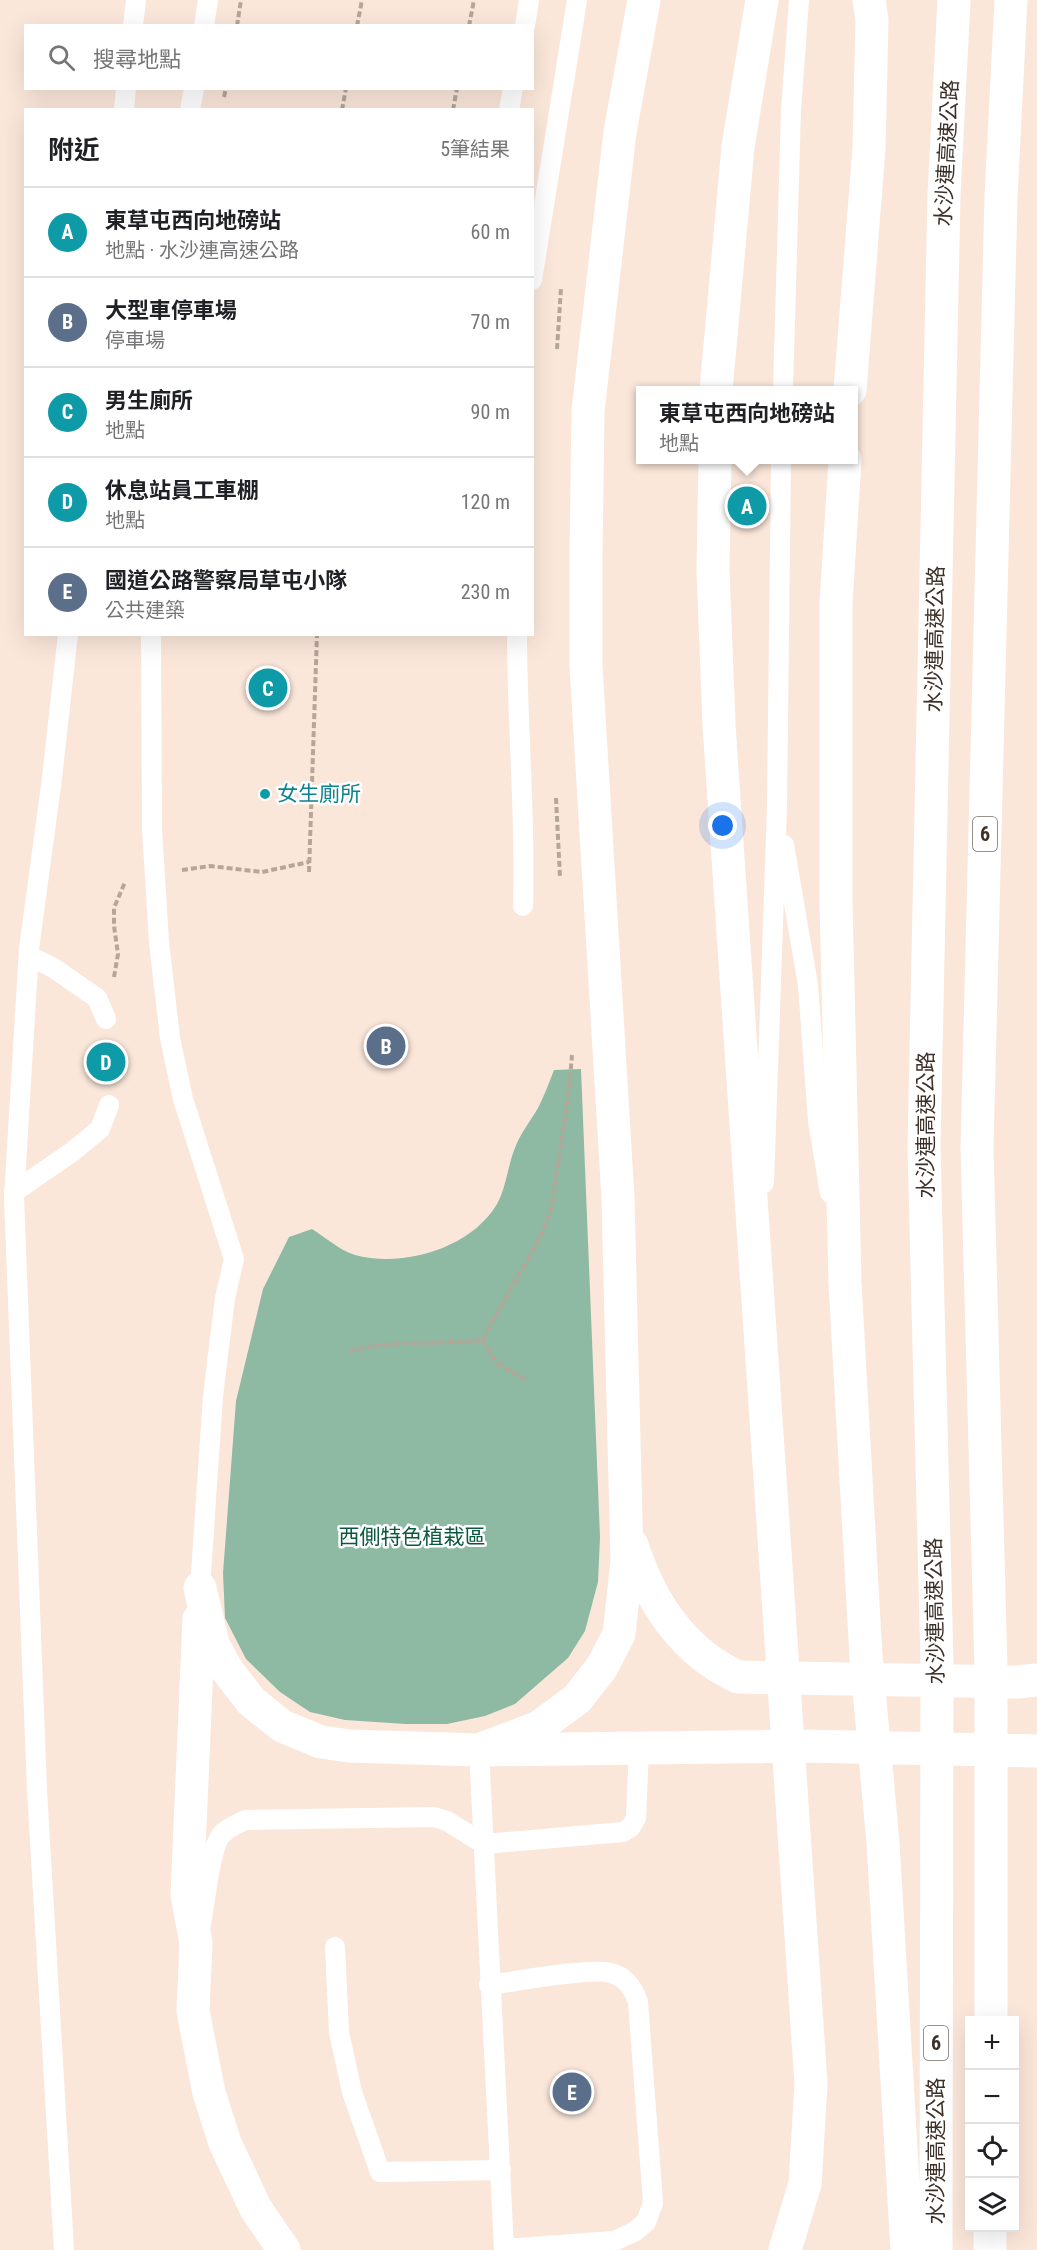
<!DOCTYPE html>
<html lang="zh-TW">
<head>
<meta charset="utf-8">
<style>
	:root { --surface:#fff; --page:#f6f6f6; --text:#202124; --muted:#757577; --line:#e0e0e0; --accent:#7c3aed }
	body { margin:0; font-family:"Roboto Condensed","Noto Sans TC",sans-serif; background:var(--page); color:var(--text) }
	.controls { position:absolute; right:18px; bottom:18px; display:grid; overflow:hidden; border-radius:0px; box-shadow:0 6px 24px #0002 }
	.controls button { width:54px; height:54px; display:grid; place-items:center; padding:0; border:0; border-bottom:2px solid var(--line); background:var(--surface); color:var(--text); font:30px sans-serif }
	.you { position:absolute; left:723px; top:826px; width:21px; height:21px; margin:-15px; border:4px solid #fff; border-radius:50%; background:#1a73e8; box-shadow:0 0 0 9px #1a73e833 }
	.badge { display:grid; place-items:center; width:39px; height:39px; border-radius:50%; background:var(--accent); color:#fff; font-size:20px; font-weight:700 }
	.pin { position:absolute; translate:-50% -50%; border:3px solid #fff; box-shadow:0 2px 6px #0006 }
	.popup { position:absolute; left:636px; top:386px; width:222px; height:78px; box-sizing:border-box; display:grid; place-content:center; border-radius:0px; background:var(--surface); filter:drop-shadow(0 2px 4px #0005); font-size:20px; white-space:nowrap; color:var(--muted) }
	.popup b { font-size:22px; color:var(--text) }
	.popup::after { content:''; position:absolute; left:50%; top:100%; margin-left:-12px; border:12px solid transparent; border-top-color:var(--surface) }
	.list { margin:0; padding:0; list-style:none }
	h2 { display:flex; justify-content:space-between; align-items:center; height:78px; margin:0; padding:0 24px; font-size:26px }
	h2 small { font-size:20px; font-weight:400; color:var(--muted) }
	.list li { display:grid; grid-template-columns:39px 1fr auto; gap:18px; align-items:center; box-sizing:border-box; height:90px; padding:0 24px; border-top:2px solid var(--line) }
	.list b { display:block; font-size:22px; white-space:nowrap }
	.list p { margin:0; font-size:20px; white-space:nowrap; color:var(--muted) }
	.list em { font-size:20px; font-style:normal; color:var(--muted) }
	.icon { flex:none; width:33px; height:33px; fill:none; stroke:currentColor; stroke-width:2; stroke-linecap:round; stroke-linejoin:round }
	.map { position:relative; flex:none; width:1037px; height:2250px; overflow:hidden }
	.search { position:absolute; background:var(--surface); box-shadow:0 6px 24px #0002; left:24px; top:24px; width:510px; height:66px; display:flex; align-items:center; gap:15px; box-sizing:border-box; padding:0 21px; border-radius:0px; color:var(--muted); font-size:22px }
	.panel { position:absolute; background:var(--surface); box-shadow:0 6px 24px #0002; left:24px; top:108px; width:510px; height:528px; border-radius:0px }
	.map>svg:first-child { display:block }
	.forest { fill:#8eb9a3 }
	.lines { fill:none; stroke-linecap:round; stroke-linejoin:round }
	.path { stroke:#b6a599; stroke-width:4; stroke-dasharray:6 3; stroke-linecap:butt }
	.lane { stroke:#fff; stroke-width:20 }
	.highway { stroke:#fff; stroke-width:33 }
	.culture-dot { fill:#0f9aa8; stroke:#fff; stroke-width:2 }
	.labels { text-anchor:middle; stroke-width:5; stroke-linejoin:round; paint-order:stroke }
	.shield { fill:#fff; stroke:#776e68; stroke-width:1.5 }
	.shield-label { font-size:20px; font-weight:bold; fill:#3d3028 }
	.street-label { font-size:21px; fill:#3d3028; stroke:#fff }
	.culture-label { font-size:21px; fill:#0d838f; stroke:#fff; text-anchor:start }
	.park-label { font-size:21px; fill:#08593d; stroke:#fff }
</style>
</head>
<body>
<div class="map">
<svg width="1037" height="2250" viewBox="0 0 1037 2250">
	<rect width="100%" height="100%" fill="#fbe7da"/>
	<path class="forest" d="M581,1069L600,1537L598,1582L585,1631L568,1658L515,1704L485,1716L447,1724H406L345,1720L310,1712L280,1692L246,1659L225,1618L223,1573L236,1401L263,1289L289,1237L312,1229C325,1237 341,1251 355,1255C404,1268 471,1248 497,1204C507,1186 508,1162 517,1143C523,1130 531,1120 538,1108C544,1096 549,1083 554,1070Z"/>
	<g class="lines">
		<path class="path" d="M237,26L241,0
			M357,26L362,0
			M469,26L474,0
			M224,97L226,88
			M342,110L346,88
			M453,110L457,88
			M557,349L561,288
			M556,798L560,877
			M182,870L210,866L262,872L309,862
			M309,872L317,634
			M114,977L118,954L114,926V908L125,882
			M482,1340L497,1363L527,1381
			M349,1351C392,1340 438,1345 482,1340L537,1243L551,1211L569,1090L572,1055"/>
		<path class="lane" d="M133,26L136,0
			M204,26L208,0
			M525,26L529,0
			M124,110L126,88
			M190,110L194,88
			M509,110L513,88
			M532,280L577,0
			M783,390L791,110L799,0
			M151,634L152,829L159,942L170,1038L183,1099L234,1259L225,1298L213,1396L200,1588
			M517,634C517,725 526,816 523,906
			M784,845L808,985L818,1121L830,1193
			M29,956L52,967L97,998L106,1019
			M764,1183L777,807L781,460
			M14,1192L72,1152L100,1129L109,1105
			M479,1750L504,2249L614,2241L634,2232L646,2222L653,2203L638,2002C633,1988 626,1977 611,1973C592,1967 513,1982 489,1985
			M200,1929C205,1907 209,1851 221,1835C227,1828 237,1824 245,1820L434,1817L447,1821L484,1844L623,1832L631,1827L636,1818L639,1748
			M335,1947L339,2032L352,2092L380,2172L501,2170
			M64,2250L37,1790L14,1198L29,949L52,778L68,634"/>
		<path class="highway" d="M716,390L738,147L762,0
			M850,390L869,148L872,20L869,0
			M715,460L713,570L719,725L811,2084L805,2184L785,2250
			M845,460L836,603V901L845,1283L866,1657L883,1843L907,2250
			M632,1545C650,1601 683,1652 738,1677L1018,1682L1037,1680
			M200,1588L213,1644L227,1670L251,1701L282,1726L321,1742L349,1746L479,1750L803,1746L1037,1751
			M199,1619L187,1895L196,1943L193,2011L209,2093L225,2143L256,2209L284,2250
			M479,1750L539,1727L577,1699L602,1667L619,1634L627,1562L618,1198L586,666V553L588,411L620,132L644,0
			M991,2020V1669L977,1148L1001,197L1011,0
			M936,2250L937,1664L924,1147L944,195L954,0
			M990,2250V2228"/>
	</g>
	<circle class="culture-dot" cx="265" cy="794" r="6"/>
	<g class="labels">
		<g class="shield">
			<rect x="973" y="817" width="24" height="34" rx="4.5"/>
			<rect x="924" y="2026" width="24" height="34" rx="4.5"/>
		</g>
		<g class="shield-label">
			<text x="985" y="841">6</text>
			<text x="936" y="2050">6</text>
		</g>
		<g class="street-label">
			<text transform="translate(947 153) rotate(-87)" y="7">水沙連高速公路</text>
			<text transform="translate(935 639) rotate(-89)" y="7">水沙連高速公路</text>
			<text transform="translate(926 1125) rotate(-90)" y="7">水沙連高速公路</text>
			<text transform="translate(935 1611) rotate(-91)" y="7">水沙連高速公路</text>
			<text transform="translate(936 2151) rotate(-90)" y="7">水沙連高速公路</text>
		</g>
		<g class="culture-label">
			<text x="277" y="801">女生廁所</text>
		</g>
		<g class="park-label">
			<text x="412" y="1544">西側特色植栽區</text>
		</g>
	</g>
</svg>
<div class="controls">
<button>+</button>
<button>−</button>
<button><svg class="icon" aria-label="locate" viewBox="0 0 24 24"><circle cx="12" cy="12" r="6"/><path d="M12 2v4M12 18v4M2 12h4M18 12h4"/></svg></button>
<button><svg class="icon" aria-label="layers" viewBox="0 0 24 24"><path d="M12 4l9 5-9 5-9-5zM3 14l9 5 9-5"/></svg></button>
</div>
<div class="you"></div>
<div class="pin badge" style="left:747px;top:506px;background:#0f9aa8">A</div>
<div class="popup"><b>東草屯西向地磅站</b>地點</div>
<div class="pin badge" style="left:386px;top:1046px;background:#5c6f8a">B</div>
<div class="pin badge" style="left:268px;top:688px;background:#0f9aa8">C</div>
<div class="pin badge" style="left:106px;top:1062px;background:#0f9aa8">D</div>
<div class="pin badge" style="left:572px;top:2092px;background:#5c6f8a">E</div>
<div class="search"><svg class="icon" aria-label="search" viewBox="0 0 24 24"><circle cx="10" cy="10" r="6"/><path d="M15 15l6 6"/></svg>搜尋地點</div>
<section class="panel">
<h2>附近<small>5筆結果</small></h2>
<ul class="list">
<li><span class="badge" style="background:#0f9aa8">A</span><div><b>東草屯西向地磅站</b><p>地點 · 水沙連高速公路</p></div><em>60 m</em></li>
<li><span class="badge" style="background:#5c6f8a">B</span><div><b>大型車停車場</b><p>停車場</p></div><em>70 m</em></li>
<li><span class="badge" style="background:#0f9aa8">C</span><div><b>男生廁所</b><p>地點</p></div><em>90 m</em></li>
<li><span class="badge" style="background:#0f9aa8">D</span><div><b>休息站員工車棚</b><p>地點</p></div><em>120 m</em></li>
<li><span class="badge" style="background:#5c6f8a">E</span><div><b>國道公路警察局草屯小隊</b><p>公共建築</p></div><em>230 m</em></li>
</ul>
</section>
</div>
</body>
</html>
